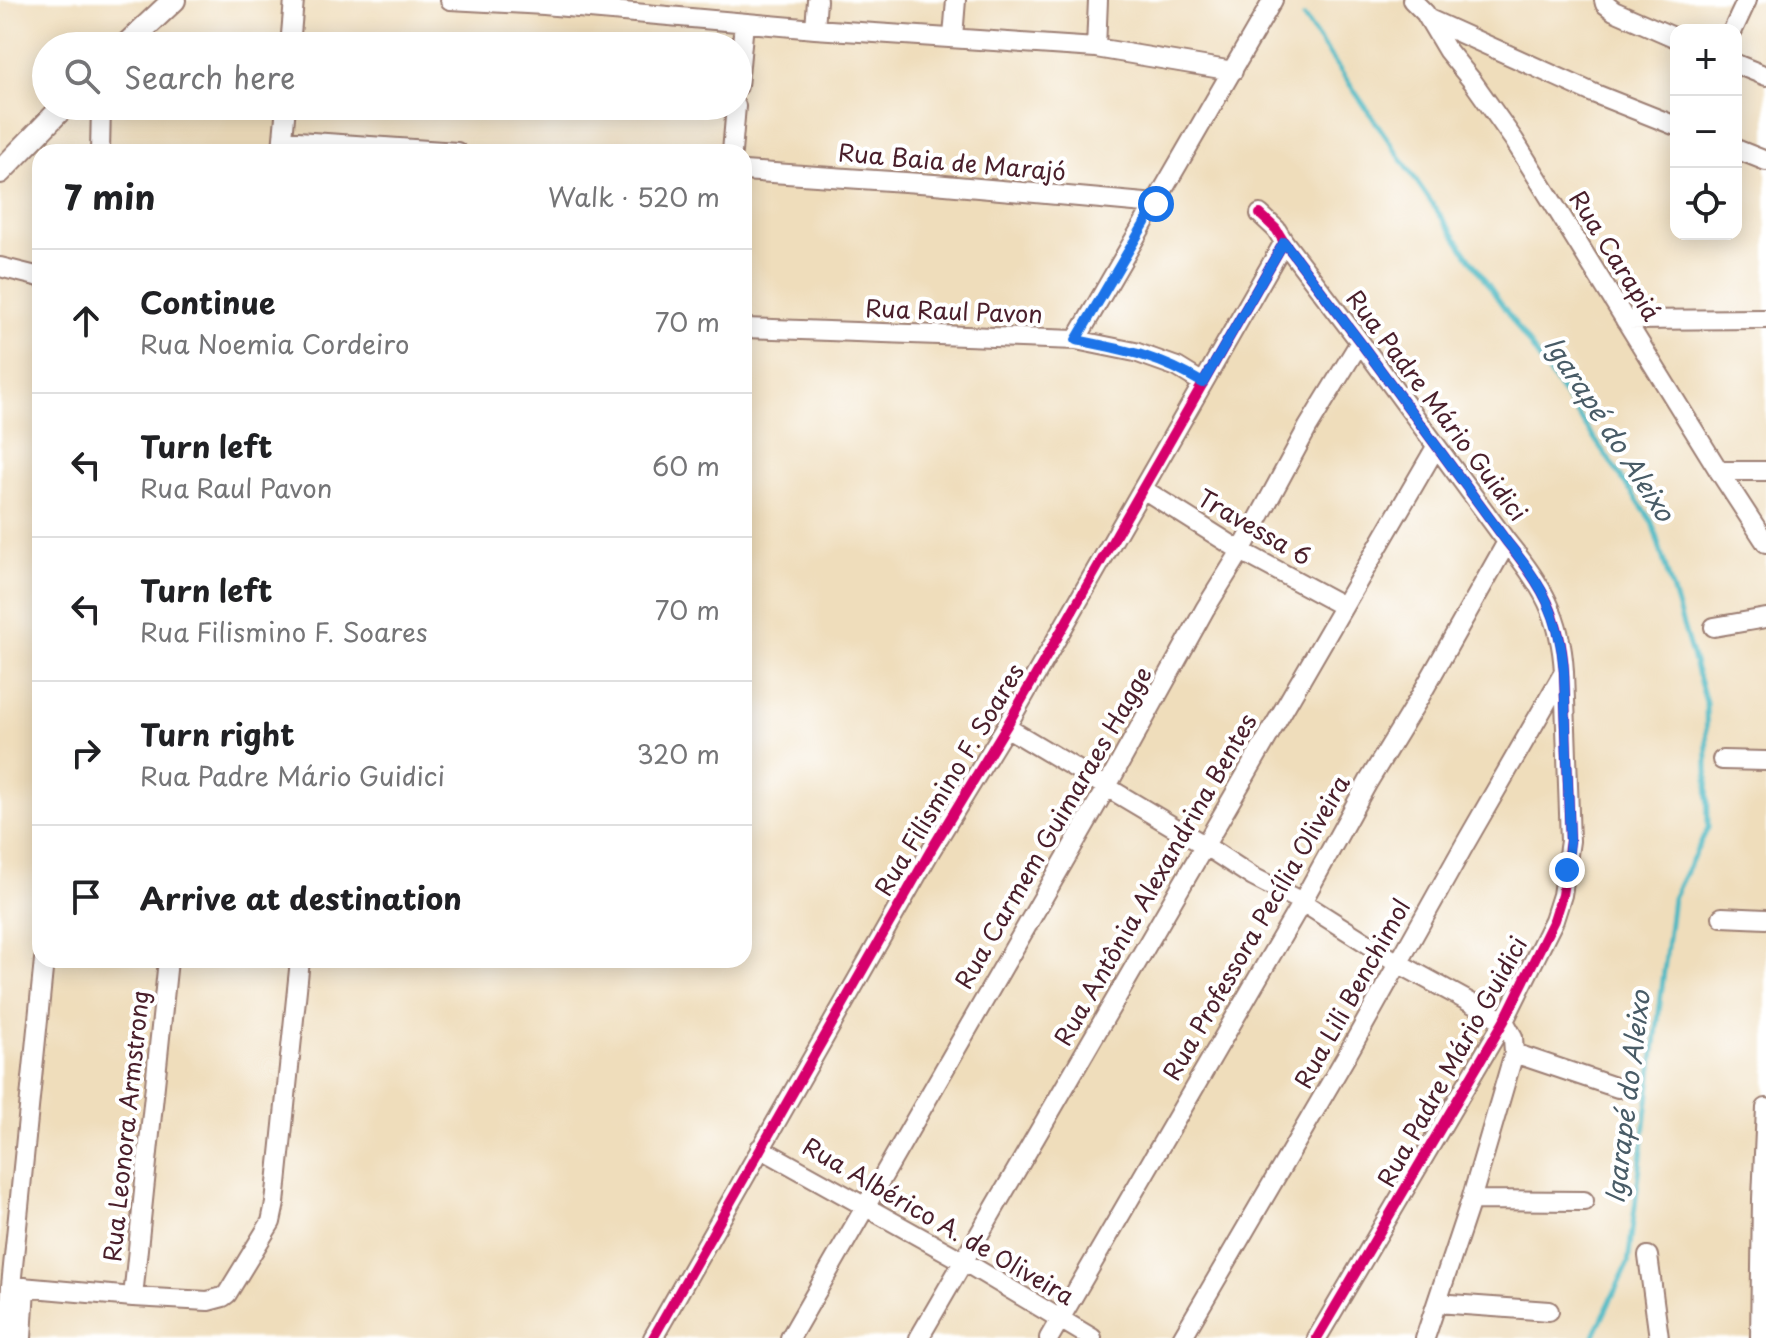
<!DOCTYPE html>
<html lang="en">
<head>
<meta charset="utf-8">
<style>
	:root { --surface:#fff; --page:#f2f2f2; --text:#202124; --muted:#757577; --line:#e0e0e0 }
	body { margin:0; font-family:"Playpen Sans",sans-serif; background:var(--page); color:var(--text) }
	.controls { position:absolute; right:24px; top:24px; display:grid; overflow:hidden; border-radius:16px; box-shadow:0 4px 20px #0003 }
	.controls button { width:72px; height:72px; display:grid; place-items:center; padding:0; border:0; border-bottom:2px solid var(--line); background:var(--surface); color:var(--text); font:40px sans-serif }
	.stop { position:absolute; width:24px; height:24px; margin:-18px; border:6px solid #1a73e8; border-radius:50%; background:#fff }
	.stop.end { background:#1a73e8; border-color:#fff; box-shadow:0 2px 8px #0008 }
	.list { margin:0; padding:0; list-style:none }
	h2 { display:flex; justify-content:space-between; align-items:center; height:104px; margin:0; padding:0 32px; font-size:34px }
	h2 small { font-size:26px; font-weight:400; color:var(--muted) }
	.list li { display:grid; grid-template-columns:52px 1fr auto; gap:24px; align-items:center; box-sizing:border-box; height:144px; padding:0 32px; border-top:2px solid var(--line) }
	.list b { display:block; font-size:30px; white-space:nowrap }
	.list p { margin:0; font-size:26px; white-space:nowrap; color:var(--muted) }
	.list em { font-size:26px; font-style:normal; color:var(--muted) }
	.icon { flex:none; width:44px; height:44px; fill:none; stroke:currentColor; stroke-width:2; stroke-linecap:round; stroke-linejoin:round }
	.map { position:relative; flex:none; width:1766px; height:1338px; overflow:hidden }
	.search { position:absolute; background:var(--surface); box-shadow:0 4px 20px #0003; left:32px; top:32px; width:720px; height:88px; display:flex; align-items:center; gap:20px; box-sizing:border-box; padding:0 28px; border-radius:44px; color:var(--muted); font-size:30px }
	.panel { position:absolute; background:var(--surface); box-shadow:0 4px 20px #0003; left:32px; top:144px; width:720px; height:824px; border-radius:24px }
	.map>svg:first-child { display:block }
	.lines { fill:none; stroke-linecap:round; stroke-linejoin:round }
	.stream { stroke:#48b7c1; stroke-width:5 }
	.minor-casing { stroke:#9c7e73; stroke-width:22 }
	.tertiary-casing { stroke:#9c7e73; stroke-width:26 }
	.minor { stroke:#fff; stroke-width:18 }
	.tertiary { stroke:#fff; stroke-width:22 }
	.cycleway-casing { stroke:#fff; stroke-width:15 }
	.cycleway { stroke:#d6006c; stroke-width:10 }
	.route { stroke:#1a73e8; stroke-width:10 }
	.labels { text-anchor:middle; stroke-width:8; stroke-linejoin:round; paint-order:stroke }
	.street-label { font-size:24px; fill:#4a1f2b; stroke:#fff }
	.water-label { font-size:26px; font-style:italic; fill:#495c67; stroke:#fff }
</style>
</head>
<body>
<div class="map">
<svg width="1766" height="1338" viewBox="0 0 1766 1338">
	<rect width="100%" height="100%" fill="#fff"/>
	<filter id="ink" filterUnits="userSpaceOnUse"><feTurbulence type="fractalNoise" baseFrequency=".0125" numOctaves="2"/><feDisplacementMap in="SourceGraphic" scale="16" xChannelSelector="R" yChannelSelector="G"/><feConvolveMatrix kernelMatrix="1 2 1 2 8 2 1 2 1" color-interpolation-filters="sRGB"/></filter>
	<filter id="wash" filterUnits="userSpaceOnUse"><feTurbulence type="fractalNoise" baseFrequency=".006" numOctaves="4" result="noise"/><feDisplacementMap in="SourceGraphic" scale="32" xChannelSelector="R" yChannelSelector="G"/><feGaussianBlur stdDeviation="1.8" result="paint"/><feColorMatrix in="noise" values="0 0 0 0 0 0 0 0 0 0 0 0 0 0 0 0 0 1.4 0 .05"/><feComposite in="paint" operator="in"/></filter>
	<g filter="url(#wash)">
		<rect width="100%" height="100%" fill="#efddbb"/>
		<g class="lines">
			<path class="stream" d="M1304,18L1652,522L1706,702L1708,828L1673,898L1628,1263L1593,1338"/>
		</g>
	</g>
	<g filter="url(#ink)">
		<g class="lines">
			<g class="minor-casing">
				<path id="minor" d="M450,0L544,5L815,29L1096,48L1233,71
					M1412,0L1425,13L1447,50L1473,82L1514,140L1719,471L1766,543
					M1604,0L1605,4L1614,11L1676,38
					M1429,19L1593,93L1676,126
					M815,29L817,0
					M1733,30L1747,0
					M953,37L956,0
					M290,46L294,0
					M1096,48L1098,0
					M1736,64L1766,76
					M738,86L744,23
					M283,140L457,152
					M282,149L286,106
					M1736,149L1766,161
					M100,152L101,106
					M732,152L736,106
					M744,171L934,184L1156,204
					M1260,214L1276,229L1284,242L1360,342L1507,542C1542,585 1561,616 1564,672L1570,841L1562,895L1554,920L1504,1021L1317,1338
					M0,267L40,277
					M1625,320L1766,319
					M744,328L1076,340L1135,352L1177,367L1203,383
					M1076,340L1273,0
					M1719,471H1766
					M1143,489L1241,551L1343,606
					M1714,627L1766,618
					M1006,727L1204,845L1253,877L1302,902L1398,963L1504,1021
					M1722,760L1766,761
					M1722,917L1766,919
					M1514,1053L1618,1088
					M760,1148L963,1261L1092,1338
					M1471,1200L1584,1201
					M1648,1256L1659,1338
					M11,1286L133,1297L208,1301L223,1297L227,1294L271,1222L275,1203L300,960
					M133,1297L168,960
					M1437,1303L1549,1311
					M8,1338L11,1286L44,960
					M22,1338L25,1287
					M653,1338L931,850L1006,727L1284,242
					M790,1338L1106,788L1205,609L1241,551L1308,427L1360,342
					M919,1338L1436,447
					M1049,1338L1302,902L1368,782L1418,700L1507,542
					M1182,1338L1347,1055L1465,844L1564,672
					M1425,1338L1471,1200L1514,1053L1513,1037L1504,1021
					M1760,1338L1762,1199L1766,1108"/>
			</g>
			<g class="tertiary-casing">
				<path id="tertiary" d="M125,46L174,0
					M0,172L64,106"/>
			</g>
			<use href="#minor" class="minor"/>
			<use href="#tertiary" class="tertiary"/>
			<g class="cycleway-casing">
				<path id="cycleway" d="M1260,214L1276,229L1284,242L1360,342L1507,542C1542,585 1561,616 1564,672L1570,841L1562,895L1554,920L1504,1021L1317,1338
					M653,1338L931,850L1006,727L1284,242"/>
			</g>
			<use href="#cycleway" class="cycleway"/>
		</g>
	</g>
	<g class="lines" filter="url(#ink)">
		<path class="route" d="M1156,204L1076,340C1126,350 1159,356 1203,383L1284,242L1360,342L1507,542C1542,584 1560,616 1564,672L1570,841L1567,870"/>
	</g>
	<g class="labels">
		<g class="street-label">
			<text transform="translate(952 163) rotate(5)" y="8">Rua Baia de Marajó</text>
			<text transform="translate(1614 256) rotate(58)" y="8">Rua Carapiá</text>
			<text transform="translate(954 312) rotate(2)" y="8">Rua Raul Pavon</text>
			<text transform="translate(1436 406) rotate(53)" y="8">Rua Padre Mário Guidici</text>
			<text transform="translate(1254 528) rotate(30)" y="8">Travessa 6</text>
			<text transform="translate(950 780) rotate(-59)" y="8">Rua Filismino F. Soares</text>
			<text transform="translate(1054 828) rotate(-60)" y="8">Rua Carmem Guimaraes Hagge</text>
			<text transform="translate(1156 880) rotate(-60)" y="8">Rua Antônia Alexandrina Bentes</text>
			<text transform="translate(1257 928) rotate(-60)" y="8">Rua Professora Pecília Oliveira</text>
			<text transform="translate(1353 994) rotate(-61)" y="8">Rua Lili Benchimol</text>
			<text transform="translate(1453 1062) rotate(-61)" y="8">Rua Padre Mário Guidici</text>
			<text transform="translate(127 1126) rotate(-84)" y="8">Rua Leonora Armstrong</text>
			<text transform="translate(938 1222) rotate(30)" y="8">Rua Albérico A. de Oliveira</text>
		</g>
		<g class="water-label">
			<text transform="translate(1609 429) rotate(57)" y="9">Igarapé do Aleixo</text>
			<text transform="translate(1628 1097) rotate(-83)" y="9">Igarapé do Aleixo</text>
		</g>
	</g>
</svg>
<div class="controls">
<button>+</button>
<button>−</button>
<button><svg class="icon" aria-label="locate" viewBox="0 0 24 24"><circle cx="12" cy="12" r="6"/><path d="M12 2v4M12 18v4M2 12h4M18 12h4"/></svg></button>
</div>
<div class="stop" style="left:1156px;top:204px"></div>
<div class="stop end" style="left:1567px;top:870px"></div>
<div class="search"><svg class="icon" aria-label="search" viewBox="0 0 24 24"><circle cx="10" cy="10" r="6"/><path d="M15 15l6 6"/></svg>Search here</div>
<section class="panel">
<h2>7 min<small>Walk · 520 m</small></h2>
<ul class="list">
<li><svg class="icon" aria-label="ahead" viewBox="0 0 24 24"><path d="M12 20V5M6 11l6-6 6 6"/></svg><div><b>Continue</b><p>Rua Noemia Cordeiro</p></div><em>70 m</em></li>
<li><svg class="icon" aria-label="left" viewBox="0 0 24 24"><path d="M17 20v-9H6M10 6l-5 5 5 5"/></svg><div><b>Turn left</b><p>Rua Raul Pavon</p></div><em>60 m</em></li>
<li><svg class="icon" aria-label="left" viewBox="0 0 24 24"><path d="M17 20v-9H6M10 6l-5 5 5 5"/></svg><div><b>Turn left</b><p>Rua Filismino F. Soares</p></div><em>70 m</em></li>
<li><svg class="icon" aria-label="right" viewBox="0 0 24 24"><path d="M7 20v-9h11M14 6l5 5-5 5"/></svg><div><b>Turn right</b><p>Rua Padre Mário Guidici</p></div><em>320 m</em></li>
<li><svg class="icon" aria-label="arrive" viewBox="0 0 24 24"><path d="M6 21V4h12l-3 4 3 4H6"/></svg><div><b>Arrive at destination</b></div></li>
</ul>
</section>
</div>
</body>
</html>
